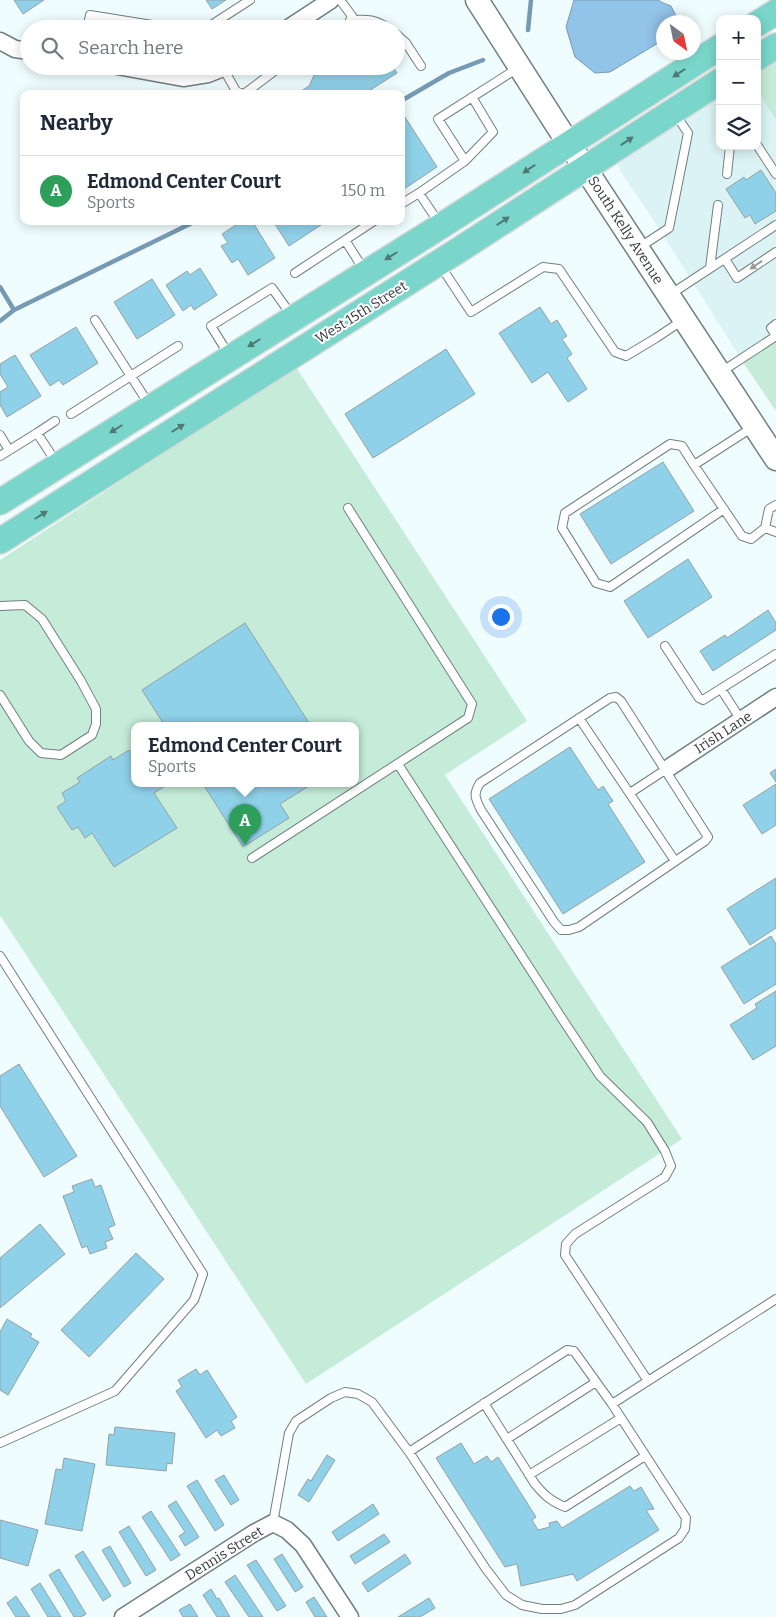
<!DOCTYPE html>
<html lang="en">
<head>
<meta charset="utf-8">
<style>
	:root { --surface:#fff; --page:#f6f6f7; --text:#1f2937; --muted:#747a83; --line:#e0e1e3; --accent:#2563eb }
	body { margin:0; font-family:Bitter,serif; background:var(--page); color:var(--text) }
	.controls { position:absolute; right:15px; top:15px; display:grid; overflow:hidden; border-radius:10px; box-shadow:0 2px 12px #0003 }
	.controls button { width:45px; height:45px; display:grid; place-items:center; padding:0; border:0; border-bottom:1px solid var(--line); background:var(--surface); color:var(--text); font:25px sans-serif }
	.compass { position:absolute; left:656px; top:15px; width:45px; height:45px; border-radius:50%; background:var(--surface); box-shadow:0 2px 12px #0003; rotate:147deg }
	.you { position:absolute; left:500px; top:616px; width:18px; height:18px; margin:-12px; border:4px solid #fff; border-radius:50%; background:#1a73e8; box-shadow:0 0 0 8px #1a73e833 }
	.badge { display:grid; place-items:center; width:32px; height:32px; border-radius:50%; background:var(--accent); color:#fff; font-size:16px; font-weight:700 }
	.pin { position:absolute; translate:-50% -41px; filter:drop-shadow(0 1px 2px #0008) }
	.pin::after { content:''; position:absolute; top:26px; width:18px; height:15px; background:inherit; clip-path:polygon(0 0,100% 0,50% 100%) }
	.popup { position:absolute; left:131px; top:722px; width:228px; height:65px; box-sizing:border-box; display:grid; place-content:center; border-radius:10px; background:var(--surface); filter:drop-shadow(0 1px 4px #0005); font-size:16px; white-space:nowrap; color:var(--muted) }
	.popup b { font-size:19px; color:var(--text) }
	.popup::after { content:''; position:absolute; left:50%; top:100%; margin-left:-10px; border:10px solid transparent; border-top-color:var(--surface) }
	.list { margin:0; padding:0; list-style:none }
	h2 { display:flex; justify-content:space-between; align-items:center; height:65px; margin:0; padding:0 20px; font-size:21px }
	h2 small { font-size:16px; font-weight:400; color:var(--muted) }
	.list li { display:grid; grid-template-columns:32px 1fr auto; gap:15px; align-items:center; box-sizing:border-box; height:70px; padding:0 20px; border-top:1px solid var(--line) }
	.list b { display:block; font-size:19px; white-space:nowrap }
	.list p { margin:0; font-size:16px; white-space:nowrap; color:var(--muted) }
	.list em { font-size:16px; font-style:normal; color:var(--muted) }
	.icon { flex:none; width:28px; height:28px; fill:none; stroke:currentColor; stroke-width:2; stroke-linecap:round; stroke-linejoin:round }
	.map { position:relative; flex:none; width:776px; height:1617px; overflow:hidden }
	.search { position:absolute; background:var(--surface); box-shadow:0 2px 12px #0003; left:20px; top:20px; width:385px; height:55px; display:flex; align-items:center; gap:12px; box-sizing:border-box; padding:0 18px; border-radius:28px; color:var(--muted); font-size:19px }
	.panel { position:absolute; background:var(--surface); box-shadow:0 2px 12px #0003; left:20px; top:90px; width:385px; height:135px; border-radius:10px }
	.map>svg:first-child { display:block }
	.built { fill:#dbf3f5 }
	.green { fill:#c5ecd8; fill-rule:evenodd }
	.water { fill:#92c3e8; stroke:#769ab4 }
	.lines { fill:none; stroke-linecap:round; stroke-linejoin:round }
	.stream { stroke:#769ab4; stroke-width:4.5 }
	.building { fill:#8fd1e8; stroke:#95a1a6 }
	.service-casing { stroke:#727f80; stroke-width:10 }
	.minor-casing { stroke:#727f80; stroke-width:19 }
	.secondary-casing { stroke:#727f80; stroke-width:25 }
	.primary-casing { stroke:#d6d8d8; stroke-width:28 }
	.service { stroke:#fff; stroke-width:8 }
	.minor { stroke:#fff; stroke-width:16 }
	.secondary { stroke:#fff; stroke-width:22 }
	.primary { stroke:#7ad6ca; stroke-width:25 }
	.oneway { fill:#507874 }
	.oneway2 { fill:#9a9c9c }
	.labels { text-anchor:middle; stroke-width:4; stroke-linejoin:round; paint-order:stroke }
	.street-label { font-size:14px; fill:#343a3a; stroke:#fff }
</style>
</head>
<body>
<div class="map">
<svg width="776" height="1617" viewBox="0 0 776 1617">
	<rect width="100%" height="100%" fill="#effdfe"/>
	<path class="built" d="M757,90L776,120V336L741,359L654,221L620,171L618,163L720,97V146H757Z"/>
	<path class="green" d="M776,61V120L757,90V73Z
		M776,336V411L741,359Z
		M296,367L527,721L445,775L682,1139L306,1384L0,915V560ZM135,726H355V784H135Z"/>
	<path class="water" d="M574,0H659L661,2L671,6L678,20L677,22H664L663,40L610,72L595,73L575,57L566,27Z"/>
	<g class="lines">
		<path class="stream" d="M528,30L531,0
			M401,101L449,73L483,60
			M0,287L14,310
			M0,321L14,310L196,221"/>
	</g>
	<path class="building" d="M14,0H44L23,14Z
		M206,0H226L212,9Z
		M320,66H372L376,69L380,66H392L397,73L364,94H297L309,86L317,69L315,67Z
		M405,117L437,167L401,191V119Z
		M761,170L776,193V211L755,224L750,215L745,218L726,189L744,177L746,180Z
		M242,221H252L275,258L248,275L238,259L232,263L221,246L228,243L222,234Z
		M273,221H327L289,246Z
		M200,268L217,295L194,310L191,305L183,311L166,285L187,271L190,275Z
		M152,279L175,315L137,339L114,302Z
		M540,307L551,324L557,320L567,336L562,339L572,354L567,358L587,389L568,402L548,372L532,383L499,333Z
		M76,327L98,363L63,385L59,380L50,386L30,355Z
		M446,349L475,394L373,458L345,414Z
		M15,355L41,396L7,417L0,405V392L8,387L0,374V364Z
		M663,462L694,511L611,564L580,514Z
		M688,559L712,597L648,638L624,601Z
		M768,610L776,623V630L713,671L700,651L725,635L727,638Z
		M245,623L311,726H165L142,690Z
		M570,747L598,790L603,786L613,801L608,804L645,862L563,914L489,799Z
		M129,750L135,758V784H168L154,793L177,828L114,867L92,833L85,838L78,827L72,830L57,807L66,801L62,793L80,782L77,778L111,756L113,760Z
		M776,769V782L770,773Z
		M203,784H312L280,804L289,818L243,847Z
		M776,784V825L762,834L743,805Z
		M776,878V928L750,945L727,909Z
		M771,936L776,944V984L744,1004L721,967Z
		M776,991V1046L753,1060L730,1025L757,1008L755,1004Z
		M19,1064L77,1156L44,1177L0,1106V1076Z
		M92,1179L95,1187L101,1185L115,1225L108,1228L113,1239L105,1242L107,1248L90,1254L87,1246L82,1248L63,1196L74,1192L72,1186Z
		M40,1224L65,1254L0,1308V1258Z
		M136,1253L164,1279L89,1357L61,1330Z
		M7,1319L32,1334L30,1337L39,1342L8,1395L0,1390V1332Z
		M196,1369L200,1375L207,1370L237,1417L231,1421L235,1428L221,1436L217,1430L206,1438L176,1391L182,1387L178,1380Z
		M115,1427L175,1433L172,1464L167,1463L166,1471L106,1465L109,1434L114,1435Z
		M461,1443L474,1464L487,1456L491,1462L498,1457L536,1517L532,1520L538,1530L550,1527L549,1523L557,1521L562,1528L630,1486L634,1491L641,1487L654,1509L646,1510L659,1530L577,1581L573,1574L521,1586L517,1564L505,1567L436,1458Z
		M327,1455L335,1460L309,1502L298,1495L308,1479L311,1481Z
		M64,1458L95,1464L82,1531L45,1524L56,1469L62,1470Z
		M224,1475L239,1500L231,1505L215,1480Z
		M197,1480L224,1525L215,1531L187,1486Z
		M176,1501L199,1537L185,1546L179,1536L185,1532L168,1506Z
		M373,1504L379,1514L338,1541L332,1532Z
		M151,1511L180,1555L171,1561L142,1517Z
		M0,1520L38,1530L28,1566L0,1558Z
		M129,1526L156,1570L146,1576L119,1532Z
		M384,1534L390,1542L355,1564L350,1556Z
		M110,1546L131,1583L124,1587L102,1550Z
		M83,1551L111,1596L103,1601L75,1556Z
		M282,1554L303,1587L295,1592L274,1559Z
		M405,1554L411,1563L368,1592L362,1583Z
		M256,1560L286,1606L277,1611L247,1565Z
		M59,1569L86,1614L81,1617H74L49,1575Z
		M235,1575L263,1617H249L225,1582Z
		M40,1583L61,1617H48L31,1589Z
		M211,1589L217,1599L219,1598L230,1617H217L203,1595Z
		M16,1596L30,1617H16L7,1603Z
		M314,1597L327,1617H315L306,1602Z
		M429,1598L435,1608L420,1617H398Z
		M190,1604L198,1617H183L179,1610Z"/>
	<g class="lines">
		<g class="service-casing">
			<path id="service" d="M340,0L352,16L346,29
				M351,20C368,19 375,19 390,29
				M87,29L90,15L177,29
				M205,29L250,0
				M396,34L406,43L421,66
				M223,68L236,91L243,94
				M244,94L281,66
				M757,145L776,174
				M465,161L493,132L472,97
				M727,174L730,146
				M401,204L419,193
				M439,223L419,193L465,161L438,119L518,68
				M345,240L364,270
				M640,247L669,228L688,133L676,115
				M725,259L737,278L776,252
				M440,265L471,312L543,267L559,269L615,352L626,356L656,338L683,320
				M710,268L718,205
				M295,273L374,221
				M671,294L776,225
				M95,320L150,406
				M776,324L771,328L776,336
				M229,355L211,326L272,288L292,316
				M721,372L776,336
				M71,414L178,346
				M753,427L694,465L742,536L751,539L765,528
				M37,433L55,421
				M0,435L9,450
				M0,456L37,433L56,462
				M694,465L682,446L670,444L565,513L562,528L596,583L610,587L724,509
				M776,505L769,509L765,528L776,532
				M0,606L25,605L42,619L81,681L96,709V724L92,735L61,755L41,753L29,741L0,695
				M665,646L699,698L703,700L776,654
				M721,689L741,720
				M616,697L621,701L708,837L705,841L579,927L569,930H561L554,922L481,810C475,798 473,794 480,783L610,698Z
				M579,718L675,861
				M398,764L561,1017L600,1076L647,1122L665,1151L671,1166L665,1177L575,1234L566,1244L565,1255L648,1381
				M630,793L668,768
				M252,858L468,718L472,704L348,508
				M0,956L203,1274L194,1300L115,1391L0,1443
				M484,1403L535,1484C545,1496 551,1501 565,1507L645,1456
				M507,1439L596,1382
				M409,1452L486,1569L506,1595L522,1605L542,1609H561L575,1605L679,1538L685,1529L686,1518L612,1404
				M529,1475L621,1418
				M273,1523L289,1433L296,1421L331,1398L345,1392L358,1394L372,1402L409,1452L567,1350L574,1351L612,1404L776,1299"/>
		</g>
		<g class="minor-casing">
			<path id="minor" d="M287,29L331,0
				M0,41L15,49L29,51
				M117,66L183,78L208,74L228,66
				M670,767L776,697
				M123,1617L254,1533L273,1523L287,1530L303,1545L350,1617"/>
		</g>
		<g class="secondary-casing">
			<path id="secondary" d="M477,0L556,124L776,459"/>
		</g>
		<g class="primary-casing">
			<path id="primary" d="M757,24L776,12
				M757,58L776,46
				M0,502L441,226L720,47
				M0,541L462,248L720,81"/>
		</g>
		<use href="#service" class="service"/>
		<use href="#minor" class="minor"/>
		<use href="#secondary" class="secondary"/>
		<use href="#primary" class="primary"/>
	</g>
	<defs><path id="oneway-solid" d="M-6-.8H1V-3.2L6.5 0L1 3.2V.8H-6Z" transform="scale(1.25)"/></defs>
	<g class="oneway">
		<use href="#oneway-solid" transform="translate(679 73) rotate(147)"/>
		<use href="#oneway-solid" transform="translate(627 141) rotate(-33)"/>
		<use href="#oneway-solid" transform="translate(529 169) rotate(147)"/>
		<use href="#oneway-solid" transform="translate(503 221) rotate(-33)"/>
		<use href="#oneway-solid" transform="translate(391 256) rotate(148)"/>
		<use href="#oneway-solid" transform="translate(254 343) rotate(148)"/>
		<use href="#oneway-solid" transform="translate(178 428) rotate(-32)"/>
		<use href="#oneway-solid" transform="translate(116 429) rotate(148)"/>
		<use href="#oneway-solid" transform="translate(41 515) rotate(-32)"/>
	</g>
	<use class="oneway2" href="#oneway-solid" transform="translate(756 265) rotate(146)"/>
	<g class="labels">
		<g class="street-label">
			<text transform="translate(626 230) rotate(57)" y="5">South Kelly Avenue</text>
			<text transform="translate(361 312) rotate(-32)" y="5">West 15th Street</text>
			<text transform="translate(723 732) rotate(-33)" y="5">Irish Lane</text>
			<text transform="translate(224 1553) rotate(-32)" y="5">Dennis Street</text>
		</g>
	</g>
</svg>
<div class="controls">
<button>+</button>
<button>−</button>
<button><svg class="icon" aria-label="layers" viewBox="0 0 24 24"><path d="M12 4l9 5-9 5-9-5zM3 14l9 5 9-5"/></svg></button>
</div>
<svg class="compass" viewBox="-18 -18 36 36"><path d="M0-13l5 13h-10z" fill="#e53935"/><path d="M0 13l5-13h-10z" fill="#747a83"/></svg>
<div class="you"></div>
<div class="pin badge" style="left:245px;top:845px;background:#2e9e5b">A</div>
<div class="popup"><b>Edmond Center Court</b>Sports</div>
<div class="search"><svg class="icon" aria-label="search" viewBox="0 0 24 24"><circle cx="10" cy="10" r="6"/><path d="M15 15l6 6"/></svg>Search here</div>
<section class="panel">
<h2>Nearby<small></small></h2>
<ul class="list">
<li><span class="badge" style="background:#2e9e5b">A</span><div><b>Edmond Center Court</b><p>Sports</p></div><em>150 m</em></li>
</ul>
</section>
</div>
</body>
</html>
